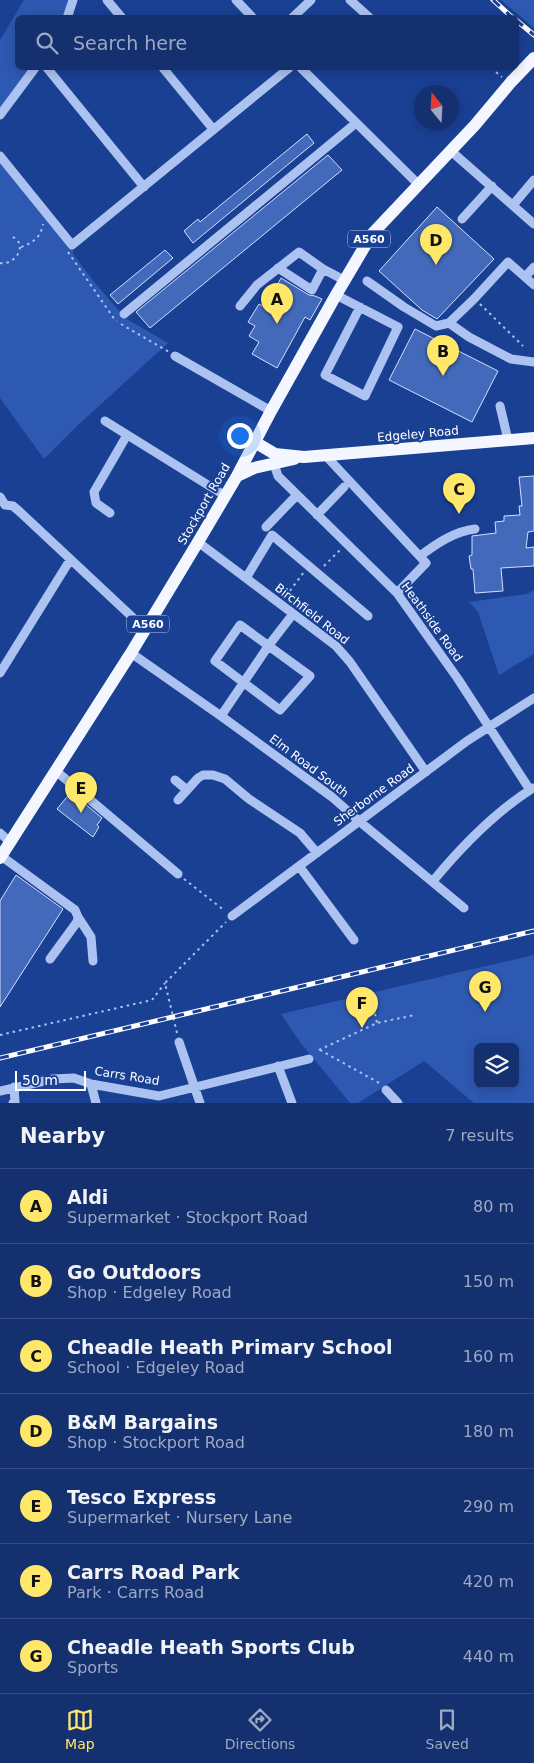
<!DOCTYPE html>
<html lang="en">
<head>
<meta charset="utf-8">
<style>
	:root { --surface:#14306f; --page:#213c77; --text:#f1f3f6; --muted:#9da9c3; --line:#334b82; --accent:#ffe76a }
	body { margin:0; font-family:"DejaVu Sans",sans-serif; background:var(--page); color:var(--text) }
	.controls { position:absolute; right:15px; bottom:15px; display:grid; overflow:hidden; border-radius:8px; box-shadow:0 2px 12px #0003 }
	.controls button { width:45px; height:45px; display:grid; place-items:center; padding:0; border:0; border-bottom:1px solid var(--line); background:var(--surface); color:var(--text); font:25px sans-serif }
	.compass { position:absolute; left:414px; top:85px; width:45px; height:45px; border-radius:50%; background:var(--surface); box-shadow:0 2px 12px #0003; rotate:342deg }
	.scale { position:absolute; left:15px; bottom:12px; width:71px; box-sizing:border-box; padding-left:5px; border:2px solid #fff; border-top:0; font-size:14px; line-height:18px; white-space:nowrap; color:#fff; -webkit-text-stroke:4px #1a4094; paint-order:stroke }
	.you { position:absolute; left:239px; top:435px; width:18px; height:18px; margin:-12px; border:4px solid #fff; border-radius:50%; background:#1a73e8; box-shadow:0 0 0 8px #1a73e833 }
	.badge { display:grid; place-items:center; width:32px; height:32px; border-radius:50%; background:var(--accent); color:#111; font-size:16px; font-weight:700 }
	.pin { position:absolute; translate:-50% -41px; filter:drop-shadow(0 1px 2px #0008) }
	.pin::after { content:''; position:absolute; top:26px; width:18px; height:15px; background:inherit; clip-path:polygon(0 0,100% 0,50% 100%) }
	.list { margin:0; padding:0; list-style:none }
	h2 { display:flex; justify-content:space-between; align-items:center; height:65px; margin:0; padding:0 20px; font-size:21px }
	h2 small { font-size:16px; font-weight:400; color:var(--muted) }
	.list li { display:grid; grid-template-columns:32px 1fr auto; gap:15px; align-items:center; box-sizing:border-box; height:75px; padding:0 20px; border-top:1px solid var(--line) }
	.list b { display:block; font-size:19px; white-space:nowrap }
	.list p { margin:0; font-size:16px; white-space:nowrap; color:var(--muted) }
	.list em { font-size:16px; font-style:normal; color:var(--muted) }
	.icon { flex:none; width:28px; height:28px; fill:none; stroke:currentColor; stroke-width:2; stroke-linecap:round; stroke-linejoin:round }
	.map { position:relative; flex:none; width:534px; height:1103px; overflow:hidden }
	.search { position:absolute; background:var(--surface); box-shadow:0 2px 12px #0003; left:15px; right:15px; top:15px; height:55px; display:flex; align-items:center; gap:12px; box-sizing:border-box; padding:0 18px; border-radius:8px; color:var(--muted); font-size:19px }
	.sheet { height:590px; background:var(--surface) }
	nav { display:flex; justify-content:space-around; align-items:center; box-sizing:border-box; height:70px; border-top:1px solid var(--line); background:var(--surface); font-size:14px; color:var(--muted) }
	nav a { display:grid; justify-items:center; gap:2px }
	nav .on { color:var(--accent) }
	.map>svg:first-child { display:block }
	.green { fill:#2e59b2; fill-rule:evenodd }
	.building { fill:#4369bb; stroke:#d2e0fb }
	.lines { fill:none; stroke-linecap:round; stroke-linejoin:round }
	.path { stroke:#acc2f0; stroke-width:2; stroke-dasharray:2.5 4; stroke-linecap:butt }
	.minor { stroke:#acc2f0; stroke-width:9 }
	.major { stroke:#f4f7ff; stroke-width:12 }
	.rail-casing { stroke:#fff; stroke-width:5 }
	.rail { stroke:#1a4094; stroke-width:3; stroke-dasharray:9; stroke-linecap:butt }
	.labels { text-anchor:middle; stroke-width:4; stroke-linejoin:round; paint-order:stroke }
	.shield { fill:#1a4094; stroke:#bac6df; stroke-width:1 }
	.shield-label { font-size:11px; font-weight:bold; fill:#fff }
	.street-label { font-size:12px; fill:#fff; stroke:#1a4094 }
</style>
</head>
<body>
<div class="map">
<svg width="534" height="1103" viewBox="0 0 534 1103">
	<rect width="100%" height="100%" fill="#1a4094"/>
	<path class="green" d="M24,0H68L64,17L18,18V68H31L0,111V40Z
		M501,0H534V28Z
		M0,162L73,246V254L95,283L125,318L168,343L77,426L44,459L0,398Z
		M534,590V654L499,675L478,612L469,602L527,594Z
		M534,955V1103H474L424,1061L358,1103H350L300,1042L281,1014ZM478,1047H515V1084H478Z"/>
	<path class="building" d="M307,134L314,143L193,243L184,231L198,219L200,222Z
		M328,155L342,170L150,328L136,312Z
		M437,207L494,259L437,319L422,310L379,271Z
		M165,250L173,258L118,304L110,295Z
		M281,278L309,295L315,296L322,299L310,320L305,317L277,368L252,354L259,342L249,336L255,326L248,322L259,304L265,307Z
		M415,329L498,371L472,422L389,380Z
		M534,476V531L528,532L526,548L534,547V566L501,568L503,591L475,593L473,569H471L469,556L472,555V536L496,533L495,522L504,521V516L520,515L519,506H522L519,477Z
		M71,792L102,818L97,825L99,827L93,837L57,809Z
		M16,875L63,909L0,1007V901Z"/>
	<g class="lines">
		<path class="path" d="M491,68L502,77
			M21,247C33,243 41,237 43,224
			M68,252L115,320L117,321
			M0,263C16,266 30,242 10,236
			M480,304L523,346
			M121,324L169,352
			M324,566L340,550
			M286,596L304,572
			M184,879L225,911
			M372,1001L377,1023
			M177,1033L165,983L226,922
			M0,1035L152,1000L165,983
			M319,1050L377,1023L415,1015
			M320,1050L381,1084"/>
		<path class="minor" d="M107,0L122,18
			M236,0L253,18
			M350,0L370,18
			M67,18L73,0
			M292,18L311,0
			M47,68L144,187
			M163,68L213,129
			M301,68L418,184
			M0,115L35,68
			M451,151L534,224
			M0,156L72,245L289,68
			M513,205L534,180
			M462,219L492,186
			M534,267L525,277L534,285
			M278,268L312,290L323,269
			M367,281L404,307L436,326L449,323L469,337L511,359L534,362
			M336,295L398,327L365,396L325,375L360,307
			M240,306L257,285L299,252L323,269L344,280
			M124,314L356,123
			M449,323L474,299L508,262L525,277
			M175,356L271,411
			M500,406L508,440
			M105,421L224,495
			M326,456L426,563L397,593
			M274,464L278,476L397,593L458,679L530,790
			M0,497L5,505L13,506L20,512L145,629
			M110,513L96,503L94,492L127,435
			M317,515L344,487
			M266,527L297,495
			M198,542L336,646L350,662L426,772
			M420,556C436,544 455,531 475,529
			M246,578L272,535L368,616
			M240,625L310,676L280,710L215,661Z
			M131,653L221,716L332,797L359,821L464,908
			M0,673L70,560
			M221,716L269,645L293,614
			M56,771L178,874
			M175,780L187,790
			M178,800L198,778L203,775H213L225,779L249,799L300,833L317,853
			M0,833L10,842
			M1,856L75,910L78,917L77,922L50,959
			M299,866L354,940
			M433,881C461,847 495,812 533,788
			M232,916L467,741L534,698
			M78,917L91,937L93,961
			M179,1042L200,1103
			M278,1066L292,1103
			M91,1084L96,1103
			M386,1090L398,1103
			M0,1091L53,1079L74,1078L91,1084L159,1096L309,1059
			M13,1103L15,1102L14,1087"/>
		<path class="major" d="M253,445L258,444L275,454L304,457L534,438
			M237,476L254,468L294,459
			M0,858L131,653L198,542L237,476L271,411L336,295L372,234L475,125L511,82L534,58"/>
		<g class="rail-casing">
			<path id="rail" d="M493,0L513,18
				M516,20L534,35
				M0,1058L534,931"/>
		</g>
		<use href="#rail" class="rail"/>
	</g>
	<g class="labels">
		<g class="shield">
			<rect x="348" y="230.5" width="42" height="17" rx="4"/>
			<rect x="127" y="615.5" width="42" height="17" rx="4"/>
		</g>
		<g class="shield-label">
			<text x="369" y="243">A560</text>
			<text x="148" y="628">A560</text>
		</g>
		<g class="street-label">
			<text transform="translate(418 434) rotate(-5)" y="4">Edgeley Road</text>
			<text transform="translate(204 504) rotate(-60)" y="4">Stockport Road</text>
			<text transform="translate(312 614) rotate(38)" y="4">Birchfield Road</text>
			<text transform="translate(432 622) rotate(54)" y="4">Heathside Road</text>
			<text transform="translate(309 766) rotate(37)" y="4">Elm Road South</text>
			<text transform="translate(374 795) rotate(-36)" y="4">Sherborne Road</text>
			<text transform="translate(127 1076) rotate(9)" y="4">Carrs Road</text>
		</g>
	</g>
</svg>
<div class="controls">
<button><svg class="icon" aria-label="layers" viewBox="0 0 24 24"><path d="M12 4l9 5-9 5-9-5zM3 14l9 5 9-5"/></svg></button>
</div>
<svg class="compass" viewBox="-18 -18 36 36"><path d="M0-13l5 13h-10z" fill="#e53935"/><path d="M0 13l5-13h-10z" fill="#9da9c3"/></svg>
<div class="scale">50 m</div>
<div class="you"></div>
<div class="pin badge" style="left:277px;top:324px">A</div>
<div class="pin badge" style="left:443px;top:376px">B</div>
<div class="pin badge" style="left:459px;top:514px">C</div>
<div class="pin badge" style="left:436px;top:265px">D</div>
<div class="pin badge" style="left:81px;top:813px">E</div>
<div class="pin badge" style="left:362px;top:1028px">F</div>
<div class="pin badge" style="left:485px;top:1012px">G</div>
<div class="search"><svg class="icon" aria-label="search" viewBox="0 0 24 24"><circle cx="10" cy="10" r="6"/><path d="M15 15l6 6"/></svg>Search here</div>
</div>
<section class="sheet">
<h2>Nearby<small>7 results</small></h2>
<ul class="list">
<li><span class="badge">A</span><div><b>Aldi</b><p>Supermarket · Stockport Road</p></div><em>80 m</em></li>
<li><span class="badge">B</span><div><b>Go Outdoors</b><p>Shop · Edgeley Road</p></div><em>150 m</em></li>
<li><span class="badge">C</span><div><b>Cheadle Heath Primary School</b><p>School · Edgeley Road</p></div><em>160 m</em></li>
<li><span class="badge">D</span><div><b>B&amp;M Bargains</b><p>Shop · Stockport Road</p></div><em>180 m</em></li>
<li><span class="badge">E</span><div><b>Tesco Express</b><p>Supermarket · Nursery Lane</p></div><em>290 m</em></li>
<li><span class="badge">F</span><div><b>Carrs Road Park</b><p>Park · Carrs Road</p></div><em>420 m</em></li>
<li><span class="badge">G</span><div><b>Cheadle Heath Sports Club</b><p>Sports</p></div><em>440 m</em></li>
</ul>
</section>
<nav>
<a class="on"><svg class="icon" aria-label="map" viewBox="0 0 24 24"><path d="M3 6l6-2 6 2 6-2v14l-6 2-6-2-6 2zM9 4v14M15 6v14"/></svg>Map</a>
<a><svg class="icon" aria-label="directions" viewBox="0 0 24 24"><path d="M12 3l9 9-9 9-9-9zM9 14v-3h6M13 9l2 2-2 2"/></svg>Directions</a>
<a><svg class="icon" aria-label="saved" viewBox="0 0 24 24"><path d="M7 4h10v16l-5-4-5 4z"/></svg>Saved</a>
</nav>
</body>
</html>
